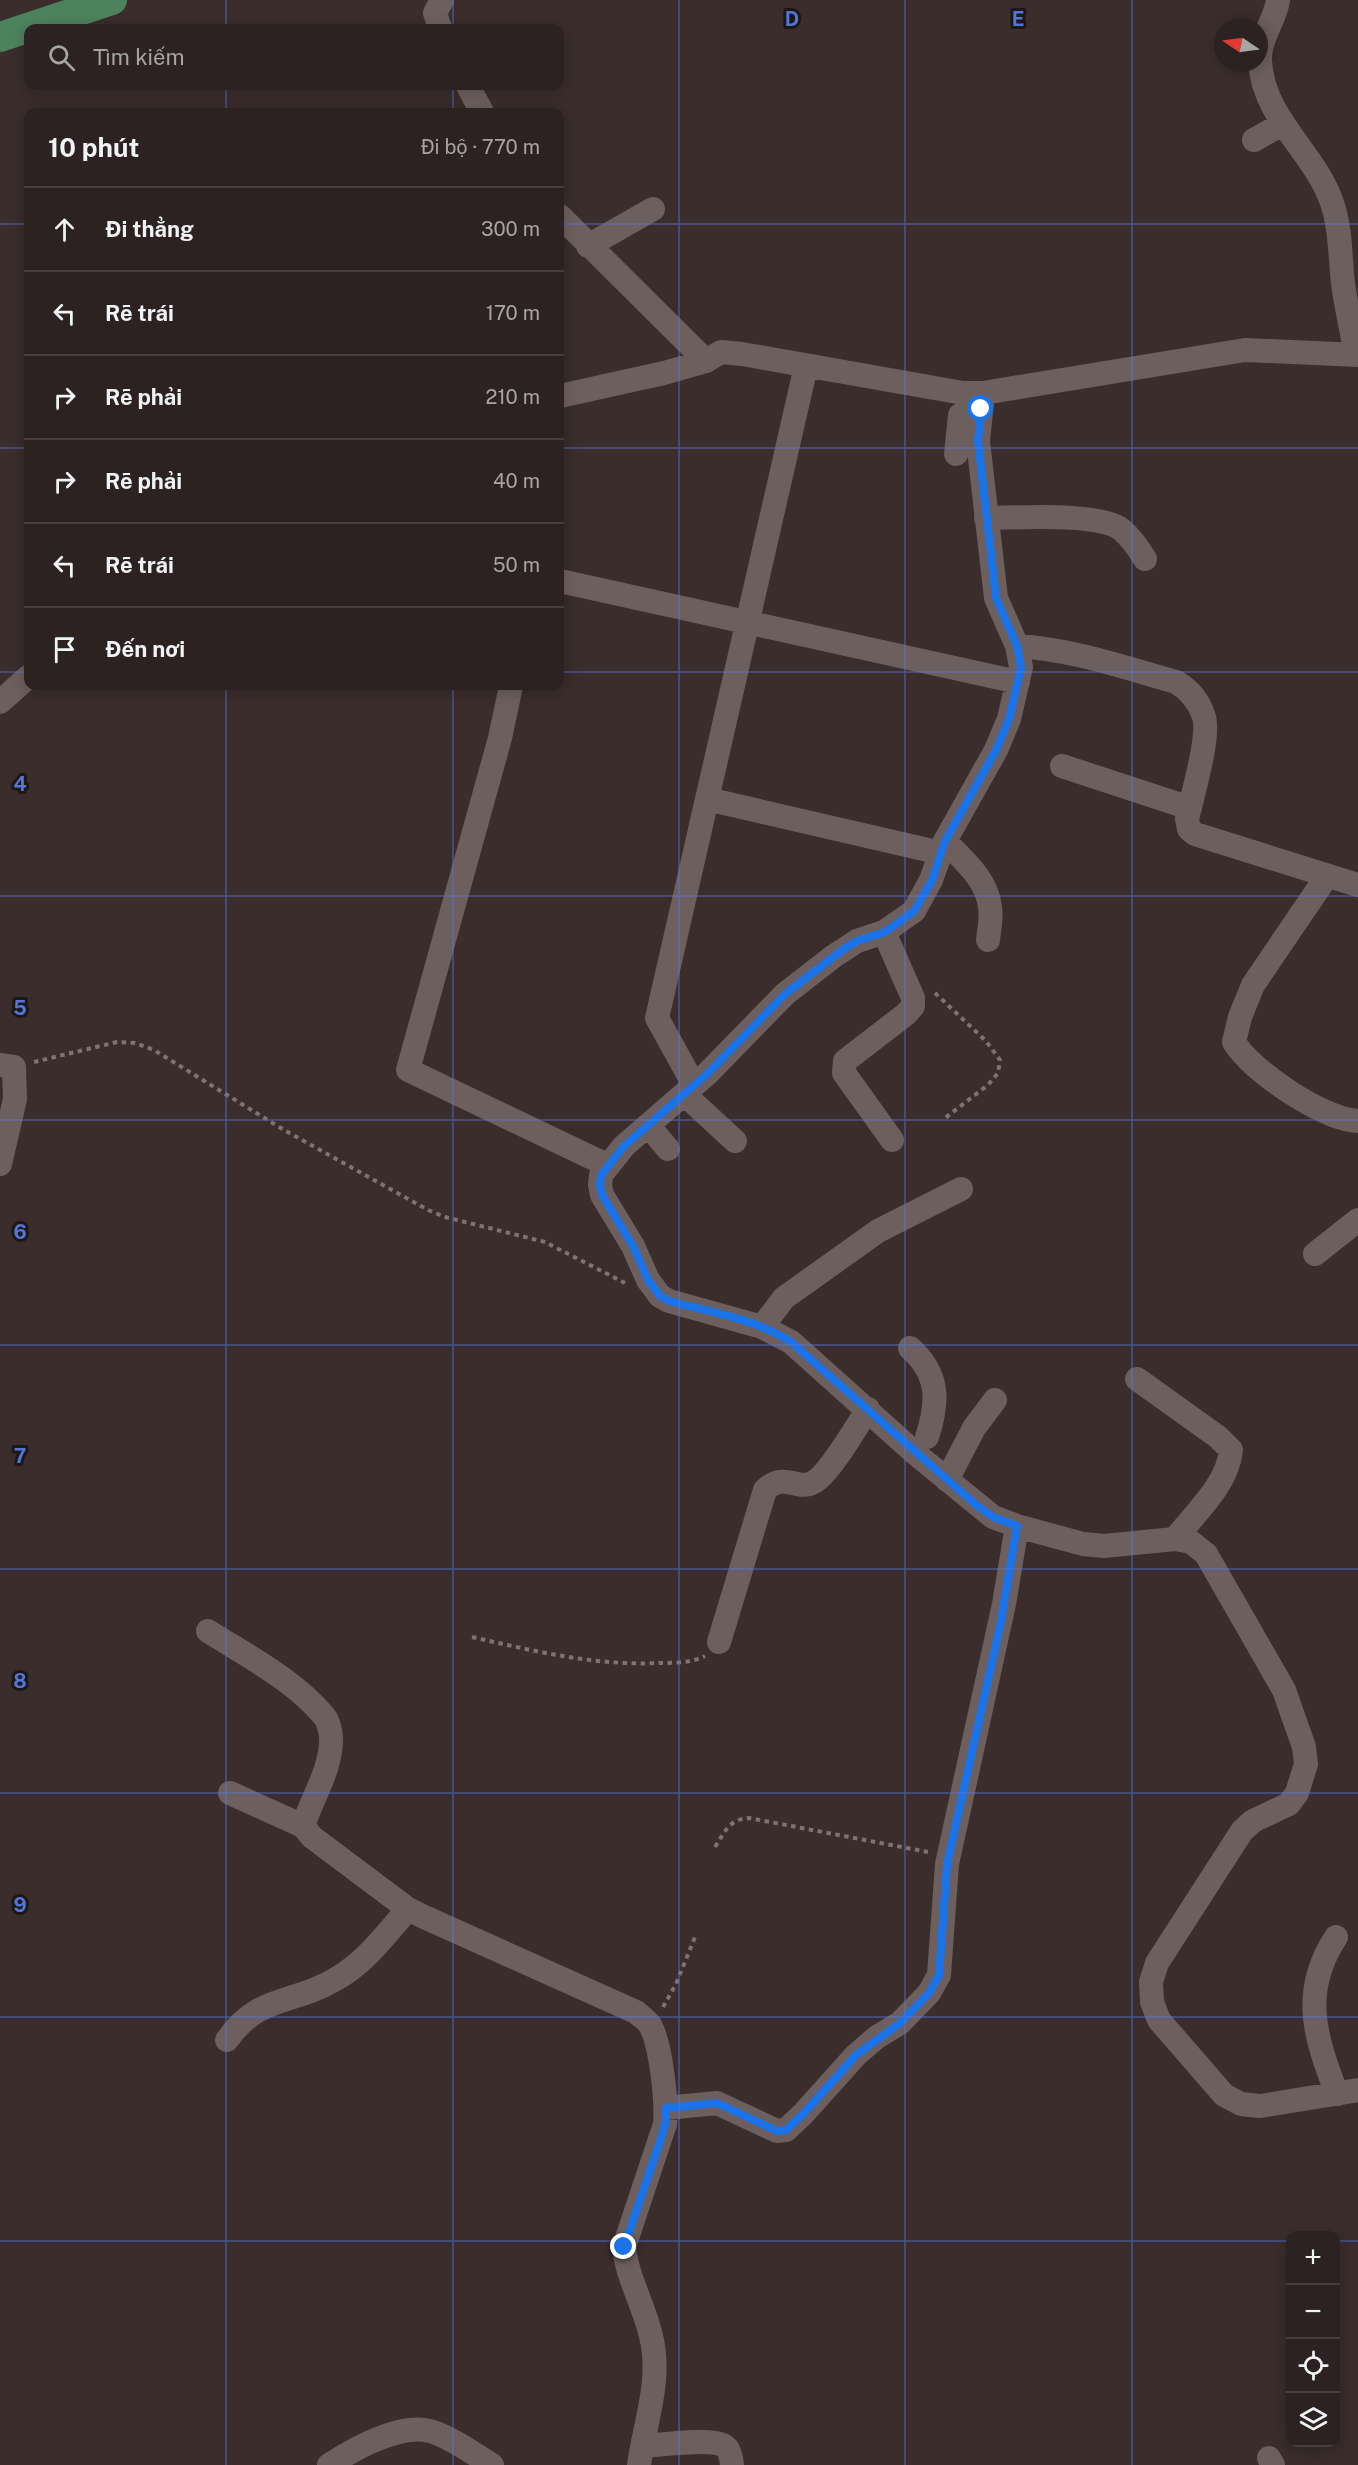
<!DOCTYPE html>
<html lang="vi">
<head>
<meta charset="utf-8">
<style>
	:root { --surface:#2c2221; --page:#342a2a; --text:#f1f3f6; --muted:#a6a4a5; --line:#483f3f }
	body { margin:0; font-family:"Public Sans",sans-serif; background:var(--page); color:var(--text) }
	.controls { position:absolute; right:18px; bottom:18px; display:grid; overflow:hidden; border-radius:12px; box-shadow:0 3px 15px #0003 }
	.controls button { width:54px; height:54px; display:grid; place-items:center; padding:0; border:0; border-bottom:2px solid var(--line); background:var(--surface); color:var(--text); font:30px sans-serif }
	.compass { position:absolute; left:1214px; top:18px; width:54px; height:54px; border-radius:50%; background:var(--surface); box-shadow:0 3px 15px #0003; rotate:283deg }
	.stop { position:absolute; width:18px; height:18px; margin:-14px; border:4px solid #1a73e8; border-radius:50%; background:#fff }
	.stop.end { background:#1a73e8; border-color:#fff; box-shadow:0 2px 6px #0008 }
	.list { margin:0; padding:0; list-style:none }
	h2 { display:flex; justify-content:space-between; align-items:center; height:78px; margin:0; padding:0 24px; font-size:26px }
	h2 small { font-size:20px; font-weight:400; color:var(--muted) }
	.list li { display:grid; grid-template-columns:39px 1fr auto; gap:18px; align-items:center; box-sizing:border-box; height:84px; padding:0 24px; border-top:2px solid var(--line) }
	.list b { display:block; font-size:22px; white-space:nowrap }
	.list em { font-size:20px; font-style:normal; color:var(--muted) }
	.icon { flex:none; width:33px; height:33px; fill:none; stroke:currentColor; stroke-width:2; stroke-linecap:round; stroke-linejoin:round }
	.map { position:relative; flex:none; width:1358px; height:2465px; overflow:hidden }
	.search { position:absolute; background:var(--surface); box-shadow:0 3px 15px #0003; left:24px; top:24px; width:540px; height:66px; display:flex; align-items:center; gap:15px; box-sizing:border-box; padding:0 21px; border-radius:12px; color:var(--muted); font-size:22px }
	.panel { position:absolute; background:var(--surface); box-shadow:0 3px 15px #0003; left:24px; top:108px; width:540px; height:582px; border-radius:12px }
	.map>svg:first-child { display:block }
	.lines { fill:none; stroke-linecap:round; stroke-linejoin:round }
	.path { stroke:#7e7372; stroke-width:4; stroke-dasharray:4.5 4.5; stroke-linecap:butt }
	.minor { stroke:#6d5f5e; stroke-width:24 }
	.major { stroke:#4c835d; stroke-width:30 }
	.route { stroke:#1a73e8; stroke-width:8 }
	.grid { fill:none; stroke:#5376dd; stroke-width:1.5; stroke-opacity:0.55 }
	.grid-label { font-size:20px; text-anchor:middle; font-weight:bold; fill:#5376dd; stroke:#1d1716; stroke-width:6; stroke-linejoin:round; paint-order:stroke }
</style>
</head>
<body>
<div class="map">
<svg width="1358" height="2465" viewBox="0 0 1358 2465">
	<rect width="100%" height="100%" fill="#3a2d2c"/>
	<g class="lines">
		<path class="path" d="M935,993L986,1041L1000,1060L998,1073L988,1085L945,1118
			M34,1062L117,1042L135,1043L154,1050L284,1130L428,1210L445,1217L545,1242L625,1283
			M472,1637C534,1651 595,1666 659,1663C674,1663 691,1663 705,1656
			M715,1847C725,1832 729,1819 749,1818L928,1852
			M663,2007L676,1984L695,1937"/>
		<path class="minor" d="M1278,0C1275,21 1259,38 1260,61C1263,120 1317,153 1333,206C1341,231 1340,257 1343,283C1346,307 1352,331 1356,355
			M440,28L435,13L442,0
			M468,86L482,112
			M1254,140L1282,124
			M560,216L706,361
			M588,246L653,209
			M983,393L978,441L996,598L1017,646L1021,667L1009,719L996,750L945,841L931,880L914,911L884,932L857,941L834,956L785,994L707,1074L624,1146L601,1175L600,1185L602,1195L633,1246L648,1280L660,1296L669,1301L762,1327L791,1342L916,1454L993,1517L1017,1526L1083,1544L1104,1546L1175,1539L1191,1542L1206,1554L1284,1690L1304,1747L1306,1764L1297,1793L1289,1804L1253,1821L1242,1831L1157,1963L1151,1982L1152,2002L1159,2020L1224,2095L1241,2104L1260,2106L1358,2090
			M560,396L664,373L706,361L721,352L742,354L963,393H983L1245,350L1358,355
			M956,454L960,415
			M986,518C1017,518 1100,512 1122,530C1131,538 1139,549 1145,559
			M560,581L1018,682
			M1017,646C1071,649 1123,667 1176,682C1190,690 1199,701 1204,717C1210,737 1192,797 1187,819L1189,829L1195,834L1358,885
			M511,686L500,738L408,1070L607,1165
			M0,702L28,677
			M1062,766L1190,808
			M707,799L941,853
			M945,841C963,860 987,879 990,907C992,917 989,930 988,940
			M1327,876L1253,985L1240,1017L1234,1042C1251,1071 1324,1120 1358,1121
			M884,932L913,998V1006L906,1014L845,1061L844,1073L892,1140
			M0,1065L14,1067L15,1099L0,1164
			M694,1085L657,1018L806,366
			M684,1094L735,1141
			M648,1125L668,1149
			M1315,1254L1358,1220
			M762,1327L784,1298L878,1231L961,1189
			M910,1348C939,1374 939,1401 927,1437
			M1137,1379L1218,1437L1231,1450C1228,1484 1195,1513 1175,1539
			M947,1480L974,1428L995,1400
			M208,1631C247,1656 294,1680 324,1716C328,1720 331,1732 331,1738C332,1768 312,1798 303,1826L312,1837L408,1909L422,1916L636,2012C640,2016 647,2020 650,2025C661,2044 667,2102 665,2124L624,2247C627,2278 644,2305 651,2336C662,2380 645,2421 639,2465
			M719,1642L765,1490C785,1471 797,1492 814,1482C830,1473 856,1427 868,1409
			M230,1793L303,1826
			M1336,1937C1300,1992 1315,2037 1337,2094
			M227,2040C259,1994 293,2005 336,1979C366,1962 386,1934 408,1909
			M666,2108L717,2103L777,2131L786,2130L803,2114L856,2055L877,2037L900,2023L929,1993L939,1975L947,1864L1004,1604L1017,1526
			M643,2446C660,2445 709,2438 723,2445C730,2448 731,2458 732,2465
			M1269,2458L1273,2465
			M329,2465C354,2449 400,2423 430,2431C449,2436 474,2454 492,2465"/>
		<path class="major" d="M0,37L112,0"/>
	</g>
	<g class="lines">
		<path class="route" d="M624,2247L660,2141L665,2124L666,2108L717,2103L777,2131L786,2130L803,2114L856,2055L900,2023L929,1993L939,1975L947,1864L1000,1626L1017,1526L993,1517L975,1504L791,1342C756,1319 710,1312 669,1301L660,1296L648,1280L633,1246L602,1195L600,1185L601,1175L624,1146L707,1074L785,994L845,948L857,941L885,932L914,911L932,880L945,841L996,750L1009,719L1021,667L1017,646L996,598L978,441L981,409"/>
	</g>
	<path class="grid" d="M226,0V28M453,0V28M679,0V2465M905,0V2465M1132,0V2465M226,86V112M453,86V112M0,224H28M560,224H1358M0,448H28M560,448H1358M0,672H28M560,672H1358M226,686V2465M453,686V2465M0,896H1358M0,1120H1358M0,1345H1358M0,1569H1358M0,1793H1358M0,2017H1358M0,2241H1290M1336,2241H1358"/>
	<g class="grid-label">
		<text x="792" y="26">D</text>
		<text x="1018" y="26">E</text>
		<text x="20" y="791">4</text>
		<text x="20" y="1015">5</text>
		<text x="20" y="1239">6</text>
		<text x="20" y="1463">7</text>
		<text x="20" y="1688">8</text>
		<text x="20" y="1912">9</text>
	</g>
</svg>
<div class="controls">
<button>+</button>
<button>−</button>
<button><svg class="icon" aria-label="locate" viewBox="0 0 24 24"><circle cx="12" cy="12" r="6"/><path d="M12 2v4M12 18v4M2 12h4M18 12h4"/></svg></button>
<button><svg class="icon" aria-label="layers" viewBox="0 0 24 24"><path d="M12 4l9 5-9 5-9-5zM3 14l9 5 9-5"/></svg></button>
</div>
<svg class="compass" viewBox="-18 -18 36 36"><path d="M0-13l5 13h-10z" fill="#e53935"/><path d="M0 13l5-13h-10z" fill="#a6a4a5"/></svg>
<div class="stop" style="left:981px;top:409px"></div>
<div class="stop end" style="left:624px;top:2247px"></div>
<div class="search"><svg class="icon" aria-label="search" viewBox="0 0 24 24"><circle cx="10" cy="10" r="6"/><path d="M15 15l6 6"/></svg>Tìm kiếm</div>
<section class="panel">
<h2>10 phút<small>Đi bộ · 770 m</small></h2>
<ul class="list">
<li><svg class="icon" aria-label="ahead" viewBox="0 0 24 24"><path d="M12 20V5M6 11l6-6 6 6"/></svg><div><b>Đi thẳng</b></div><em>300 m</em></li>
<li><svg class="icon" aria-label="left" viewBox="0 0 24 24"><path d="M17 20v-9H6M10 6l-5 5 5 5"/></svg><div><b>Rẽ trái</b></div><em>170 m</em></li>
<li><svg class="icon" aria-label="right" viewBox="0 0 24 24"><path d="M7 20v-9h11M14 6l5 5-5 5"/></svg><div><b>Rẽ phải</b></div><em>210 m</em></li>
<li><svg class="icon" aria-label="right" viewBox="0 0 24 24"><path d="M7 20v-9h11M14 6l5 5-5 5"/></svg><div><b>Rẽ phải</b></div><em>40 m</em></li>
<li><svg class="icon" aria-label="left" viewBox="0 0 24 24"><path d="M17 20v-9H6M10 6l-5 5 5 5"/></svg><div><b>Rẽ trái</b></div><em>50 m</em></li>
<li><svg class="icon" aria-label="arrive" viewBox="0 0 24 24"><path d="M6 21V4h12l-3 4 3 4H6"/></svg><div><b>Đến nơi</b></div></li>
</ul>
</section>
</div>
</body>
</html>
